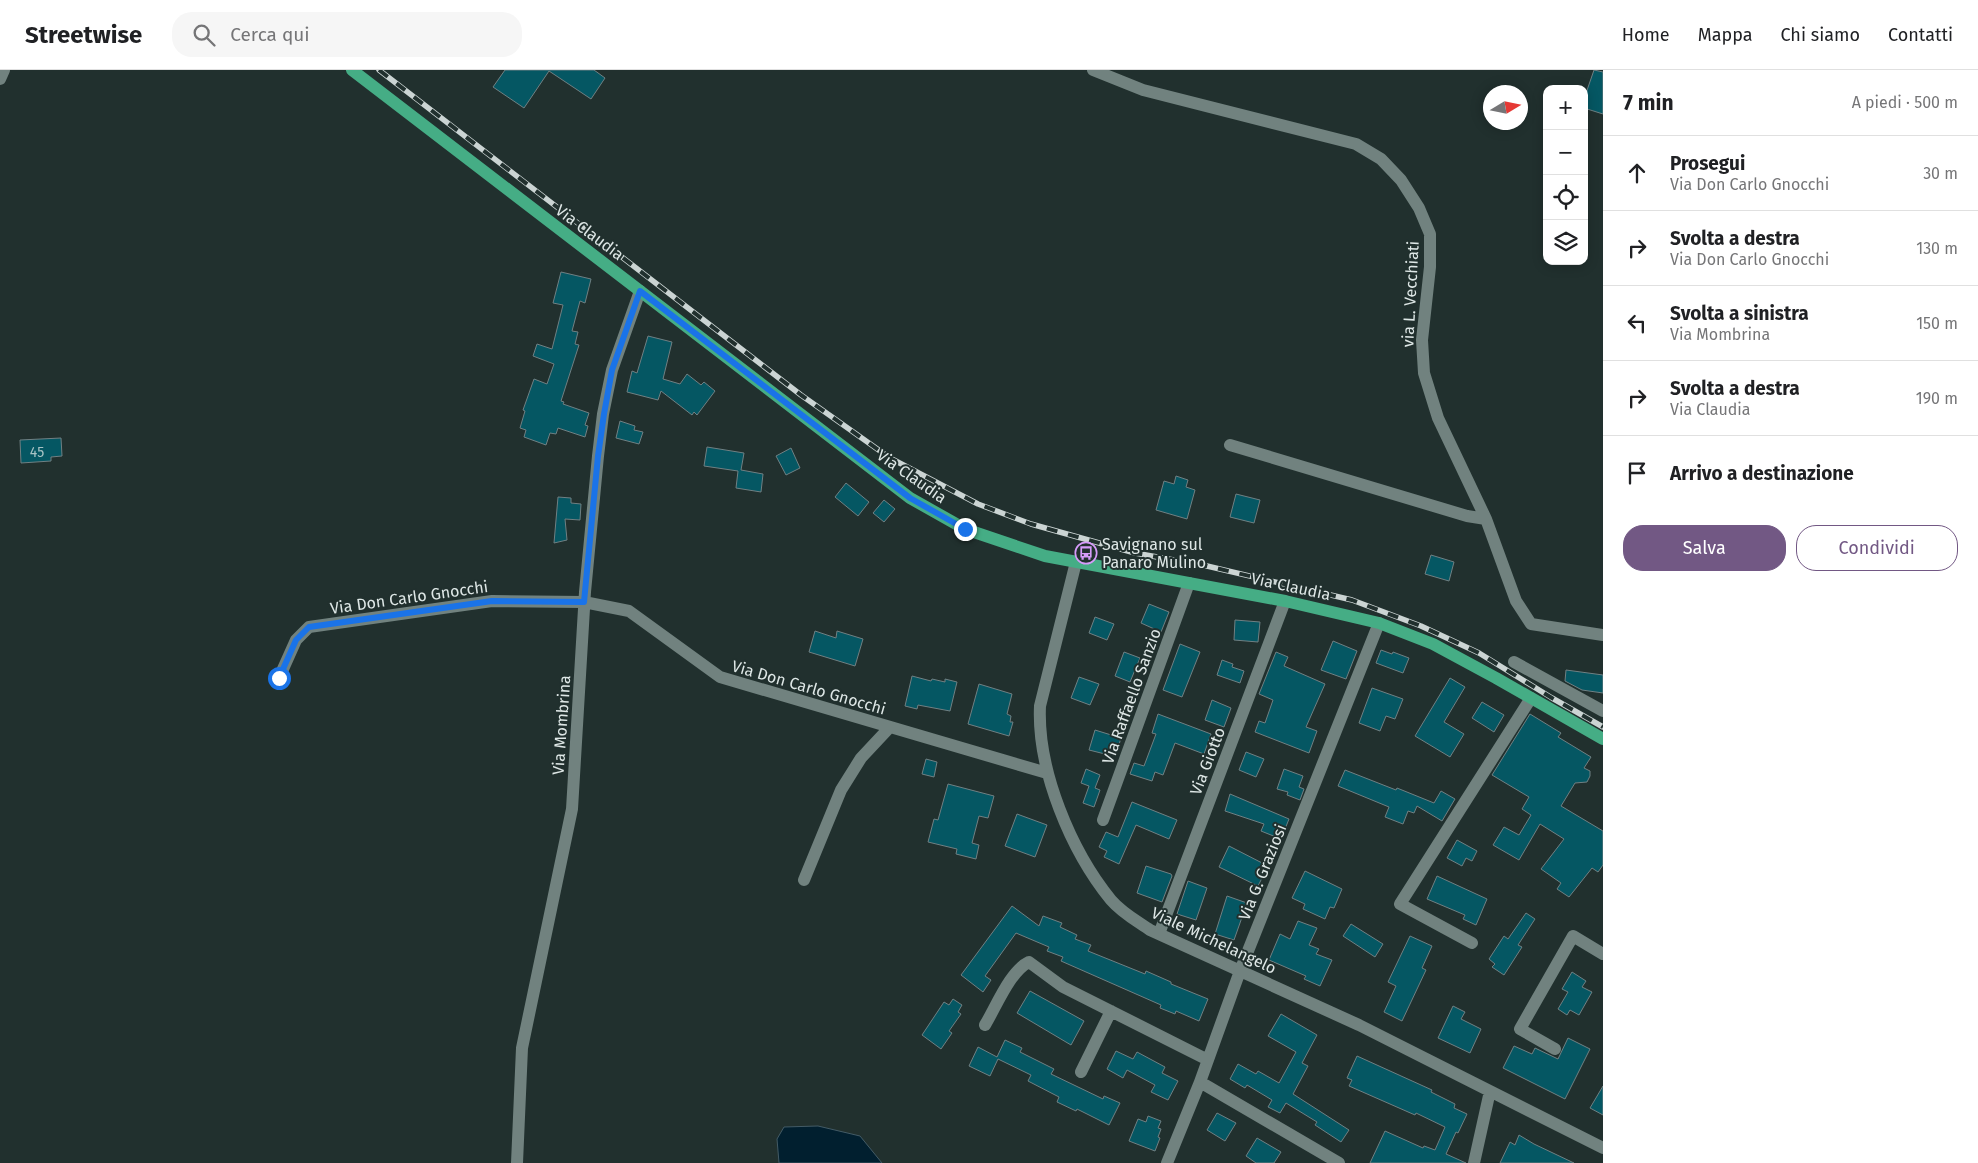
<!DOCTYPE html>
<html lang="it">
<head>
<meta charset="utf-8">
<style>
	:root { --surface:#fff; --page:#f6f6f6; --text:#202124; --muted:#757577; --line:#e0e0e0; --accent:#725884 }
	body { margin:0; font-family:"Fira Sans",sans-serif; background:var(--page); color:var(--text) }
	.controls { position:absolute; right:15px; top:15px; display:grid; overflow:hidden; border-radius:10px; box-shadow:0 2px 12px #0003 }
	.controls button { width:45px; height:45px; display:grid; place-items:center; padding:0; border:0; border-bottom:1px solid var(--line); background:var(--surface); color:var(--text); font:25px sans-serif }
	.compass { position:absolute; left:1483px; top:15px; width:45px; height:45px; border-radius:50%; background:var(--surface); box-shadow:0 2px 12px #0003; rotate:80deg }
	.stop { position:absolute; width:15px; height:15px; margin:-11px; border:4px solid #1a73e8; border-radius:50%; background:#fff }
	.stop.end { background:#1a73e8; border-color:#fff; box-shadow:0 1px 5px #0008 }
	.list { margin:0; padding:0; list-style:none }
	h2 { display:flex; justify-content:space-between; align-items:center; height:65px; margin:0; padding:0 20px; font-size:21px }
	h2 small { font-size:16px; font-weight:400; color:var(--muted) }
	.list li { display:grid; grid-template-columns:32px 1fr auto; gap:15px; align-items:center; box-sizing:border-box; height:75px; padding:0 20px; border-top:1px solid var(--line) }
	.list b { display:block; font-size:19px; white-space:nowrap }
	.list p { margin:0; font-size:16px; white-space:nowrap; color:var(--muted) }
	.list em { font-size:16px; font-style:normal; color:var(--muted) }
	.actions { display:flex; gap:10px; padding:15px 20px }
	.actions a { flex:1; padding:11px 0; border:1px solid var(--accent); border-radius:20px; text-align:center; font-size:18px; color:var(--accent) }
	.actions .main { background:var(--accent); color:#fff }
	.icon { flex:none; width:28px; height:28px; fill:none; stroke:currentColor; stroke-width:2; stroke-linecap:round; stroke-linejoin:round }
	.map { position:relative; flex:none; width:1603px; height:1093px; overflow:hidden }
	header { display:flex; align-items:center; gap:30px; box-sizing:border-box; height:70px; padding:0 25px; background:var(--surface); border-bottom:1px solid var(--line) }
	header strong { font-size:24px }
	nav { display:flex; gap:28px; margin-inline-start:auto; font-size:18px }
	.search { width:350px; height:45px; background:var(--page); display:flex; align-items:center; gap:12px; box-sizing:border-box; padding:0 18px; border-radius:20px; color:var(--muted); font-size:19px }
	main { display:flex }
	aside { flex:1; background:var(--surface) }
	.map>svg:first-child { display:block }
	.water { fill:#011f2f; stroke:#435b66 }
	.building { fill:#055763; stroke:#708083 }
	.lines { fill:none; stroke-linecap:round; stroke-linejoin:round }
	.minor { stroke:#71827f; stroke-width:12 }
	.major { stroke:#45ad85; stroke-width:12 }
	.rail-casing { stroke:#cbd4d3; stroke-width:5.5 }
	.rail { stroke:#21302e; stroke-width:4; stroke-dasharray:11; stroke-linecap:butt }
	.route { stroke:#1a73e8; stroke-width:6 }
	.labels { text-anchor:middle; stroke-width:4; stroke-linejoin:round; paint-order:stroke }
	.number-label { font-size:14px; fill:#a8c3c5 }
	.street-label { font-size:16px; fill:#dee7e6; stroke:#21302e }
	.poi-label { font-size:16px; fill:#dee7e6; stroke:#21302e; text-anchor:start }
</style>
</head>
<body>
<header>
<strong>Streetwise</strong>
<div class="search"><svg class="icon" aria-label="search" viewBox="0 0 24 24"><circle cx="10" cy="10" r="6"/><path d="M15 15l6 6"/></svg>Cerca qui</div>
<nav><a>Home</a><a>Mappa</a><a>Chi siamo</a><a>Contatti</a></nav>
</header>
<main>
<div class="map">
<svg width="1603" height="1093" viewBox="0 0 1603 1093">
	<rect width="100%" height="100%" fill="#21302e"/>
	<path class="water" d="M818,1056L860,1066L882,1093H779L777,1069L784,1057Z"/>
	<path class="building" d="M505,0H594L605,8L591,29L549,1L524,38L493,17Z
		M1594,0L1603,2V44L1584,38V29Z
		M561,202L591,209L585,233L580,231L572,261L578,262L575,274L579,275L561,331L564,332L563,334L589,343L585,355L588,356L585,367L558,358L556,364L550,363L546,375L524,367L526,360L520,358L525,341L523,340L534,309L547,314L554,294L533,286L537,274L552,279L563,235L553,233Z
		M648,266L672,272L663,309L680,314L687,304L701,315L704,312L715,321L697,345L694,342L692,345L661,321L658,330L627,322L632,301L637,303Z
		M620,351L635,356L634,360L643,362L639,374L616,368Z
		M61,368L62,386L51,387V391L21,393L20,370Z
		M707,377L744,383L741,400L763,404L761,422L736,418L738,401L704,396Z
		M791,378L800,398L786,405L776,386Z
		M1176,406L1188,410L1186,417L1195,420L1187,449L1156,440L1164,411L1174,414Z
		M846,413L869,432L858,446L835,427Z
		M1236,424L1260,430L1254,453L1230,447Z
		M558,427L571,428V433L581,434L580,450L565,449L567,470L554,473Z
		M884,430L895,439L884,452L873,443Z
		M1431,485L1454,492L1449,511L1425,504Z
		M1149,534L1169,542L1161,562L1141,553Z
		M1095,547L1114,554L1107,570L1089,563Z
		M1235,550L1260,552L1258,572L1234,570Z
		M815,561L836,568L837,561L863,569L855,596L809,582Z
		M1333,571L1357,581L1346,609L1321,600Z
		M1180,574L1200,582L1182,627L1163,620Z
		M1381,580L1392,584L1393,582L1409,588L1403,603L1376,593Z
		M1124,582L1140,588L1130,612L1115,606Z
		M1276,582L1288,587L1284,596L1325,614L1306,657L1317,661L1309,683L1255,662L1259,651L1265,653L1273,630L1259,624Z
		M1222,590L1233,594L1232,597L1244,601L1240,613L1217,605Z
		M1566,600L1603,605V623L1582,620L1565,611Z
		M912,606L931,611L932,609L945,612V609L957,612L950,641L918,635L917,639L905,636Z
		M1079,607L1099,614L1090,635L1071,628Z
		M1450,608L1465,617L1444,652L1464,664L1450,687L1415,666Z
		M979,614L1012,624L1007,644L1011,646L1010,652H1013L1009,666L968,654Z
		M1372,618L1403,629L1395,649L1386,646L1380,661L1359,653Z
		M1212,630L1231,638L1224,657L1205,650Z
		M1482,632L1504,645L1494,662L1472,648Z
		M1158,644L1211,664L1204,684L1175,673L1163,705L1155,702L1152,711L1130,704L1134,693L1144,696L1156,664L1152,663Z
		M1530,644L1561,663L1558,667L1591,687L1584,698L1590,701V706L1587,712L1575,713L1561,736L1603,761V795L1598,802L1592,798L1569,827L1557,819L1561,813L1541,799L1564,769L1540,754L1519,790L1493,775L1504,757L1519,765L1531,745L1522,739L1529,727L1492,705Z
		M1095,660L1121,668L1118,678L1112,676L1109,685L1089,680Z
		M1246,682L1264,689L1256,707L1239,700Z
		M926,689L937,692L934,707L922,704Z
		M1086,699L1100,705L1095,718L1100,720L1094,737L1083,733L1089,716L1081,713Z
		M1284,699L1303,706L1299,717L1304,719L1300,730L1287,725L1288,722L1277,719Z
		M1345,700L1396,720L1397,718L1434,733L1441,721L1455,729L1442,751L1417,736L1414,743L1408,741L1403,754L1385,747L1389,737L1338,716Z
		M948,714L994,726L988,748L979,746L972,773L979,775L976,789L956,784L957,779L928,772L934,749L938,750Z
		M1230,724L1289,749L1281,769L1261,761L1264,754L1225,741Z
		M1132,732L1177,750L1169,769L1136,755L1119,794L1104,787L1107,781L1099,777L1106,762L1118,767Z
		M1017,744L1047,755L1035,787L1005,776Z
		M1457,770L1477,781L1472,791L1466,788L1462,796L1447,788Z
		M1229,776L1268,796L1258,816L1219,797Z
		M1146,796L1171,804L1172,806L1162,832L1137,823Z
		M1305,801L1342,819L1334,838L1330,837L1325,849L1303,839L1305,834L1292,828Z
		M1437,806L1487,829L1476,855L1463,849L1465,845L1427,829Z
		M1188,811L1207,818L1196,850L1177,844Z
		M1227,826L1247,833L1234,870L1215,864Z
		M1012,836L1039,856L1043,846L1062,853L1060,857L1077,865L1075,869L1091,875L1088,881L1145,904L1146,901L1171,912V914L1208,929L1199,951L1176,941L1175,944L1160,938L1161,935L1061,891L1063,887L1047,881L1049,877L1016,863L985,906L991,910L983,922L961,905Z
		M1526,843L1535,849L1518,875L1522,877L1504,905L1492,897L1495,894L1489,889L1504,866L1508,869Z
		M1298,851L1317,858L1309,875L1319,879L1316,884L1332,890L1320,916L1304,909L1306,906L1269,890L1280,864L1290,869Z
		M1351,854L1383,874L1375,887L1343,866Z
		M1410,866L1432,876L1422,898L1426,900L1402,951L1384,942L1396,916L1388,912Z
		M1572,902L1586,911L1582,917L1592,922L1579,945L1570,940L1567,945L1558,939L1568,922L1562,919Z
		M1030,921L1084,951L1071,975L1017,943Z
		M953,929L962,935L958,942L961,944L949,961L952,963L941,979L922,965L944,932L949,935Z
		M1453,936L1465,942L1461,949L1481,959L1470,983L1438,968Z
		M1281,944L1317,965L1302,993L1308,996L1293,1024L1349,1060L1341,1072L1315,1055L1317,1052L1286,1033L1280,1043L1268,1037L1272,1030L1247,1015L1245,1018L1230,1009L1238,994L1256,1004L1258,1001L1279,1013L1296,982L1268,966Z
		M1568,968L1590,979L1565,1029L1503,998L1514,976L1532,984L1535,978L1558,989Z
		M1005,970L1022,978L1020,982L1054,999L1051,1004L1103,1029L1104,1026L1120,1033L1109,1055L1077,1039L1076,1041L1057,1032L1059,1027L1028,1011L1031,1005L998,989L990,1006L969,996L978,977L997,987Z
		M1116,981L1133,989L1137,982L1165,997L1162,1003L1178,1011L1168,1030L1151,1022L1155,1015L1127,1000L1123,1008L1107,999Z
		M1357,986L1432,1020L1431,1022L1455,1034L1454,1038L1467,1044L1458,1063L1456,1062L1446,1084L1466,1093H1370L1385,1061L1423,1078L1424,1076L1435,1080L1445,1057L1416,1043L1415,1045L1349,1016L1352,1010L1347,1008Z
		M1603,1016V1045L1590,1038Z
		M1217,1043L1236,1053L1225,1071L1207,1060Z
		M1148,1046L1161,1051L1158,1058L1161,1059L1158,1067L1160,1068L1155,1081L1129,1071L1138,1049L1146,1052Z
		M1519,1065L1534,1074L1574,1093H1500L1510,1072L1515,1075Z
		M1257,1068L1281,1082L1274,1093H1256L1246,1086Z"/>
	<g class="lines">
		<path class="minor" d="M1093,0L1143,20L1356,74L1381,89L1401,110L1419,138L1430,164V197L1422,270L1424,303L1438,348L1486,449L1516,531L1531,554L1603,565
			M0,9L4,0
			M1230,375L1467,446L1486,449
			M1076,492L1040,636C1037,700 1071,781 1111,830C1122,843 1137,851 1150,860L1359,955L1603,1078
			M1514,592L1603,641
			M279,608L296,570L309,557L492,531L584,532L629,541L720,607L1047,703
			M1103,750L1189,513
			M804,810L841,720L861,688L890,657
			M1159,864L1285,531
			M1472,873L1400,834L1531,628
			M985,955C996,937 1010,901 1029,892L1063,917L1208,990
			M1555,979L1520,959L1573,866L1603,884
			M1081,1002L1111,941
			M1200,1012L1339,1093
			M517,1093L522,978L572,739L585,522L598,386L603,344L612,300L640,221
			M1167,1093L1200,1012L1240,901L1379,553
			M1474,1093L1490,1021"/>
		<path class="major" d="M352,0L910,428L965,459L1045,486L1285,531L1379,553L1433,574L1496,608L1603,669"/>
		<g class="rail-casing">
			<path id="rail" d="M379,0L801,325L890,388L978,434L1031,454L1135,483L1207,496L1352,530L1421,556L1479,583L1552,628L1603,657"/>
		</g>
		<use href="#rail" class="rail"/>
	</g>
	<g class="lines">
		<path class="route" d="M279,608L296,570L309,557L492,531L584,532L598,386L604,344L612,300L640,221L910,428L965,459"/>
	</g>
	<defs>
		<g id="bus-ring" transform="scale(1.125)"><circle r="9.5" fill="#21302e" stroke="#d69bfa" stroke-width="1.5"/><path d="M-5-6H5V4H4V6H2V4H-2V6H-4V4H-5ZM-3.5-4V0h7V-4ZM-3.5 1.2v1.5H-2V1.2ZM2 1.2v1.5H3.5V1.2Z" fill="#d69bfa"/></g>
	</defs>
	<g fill-rule="evenodd">
		<use href="#bus-ring" x="1086" y="483"/>
	</g>
	<g class="labels">
		<g class="number-label">
			<text x="37" y="387">45</text>
		</g>
		<g class="street-label">
			<text transform="translate(590 162) rotate(37)" y="6">Via Claudia</text>
			<text transform="translate(1410 224) rotate(-87)" y="6">via L. Vecchiati</text>
			<text transform="translate(912 406) rotate(35)" y="6">Via Claudia</text>
			<text transform="translate(1291 516) rotate(12)" y="6">Via Claudia</text>
			<text transform="translate(409 527) rotate(-8)" y="6">Via Don Carlo Gnocchi</text>
			<text transform="translate(809 617) rotate(16)" y="6">Via Don Carlo Gnocchi</text>
			<text transform="translate(1131 626) rotate(-70)" y="6">Via Raffaello Sanzio</text>
			<text transform="translate(561 655) rotate(-86)" y="6">Via Mombrina</text>
			<text transform="translate(1207 691) rotate(-69)" y="6">Via Giotto</text>
			<text transform="translate(1262 802) rotate(-68)" y="6">Via G. Graziosi</text>
			<text transform="translate(1214 870) rotate(25)" y="6">Viale Michelangelo</text>
		</g>
		<g class="poi-label">
			<text x="1102" y="480">Savignano sul<tspan x="1102" dy="18">Panaro Mulino</tspan></text>
		</g>
	</g>
</svg>
<div class="controls">
<button>+</button>
<button>−</button>
<button><svg class="icon" aria-label="locate" viewBox="0 0 24 24"><circle cx="12" cy="12" r="6"/><path d="M12 2v4M12 18v4M2 12h4M18 12h4"/></svg></button>
<button><svg class="icon" aria-label="layers" viewBox="0 0 24 24"><path d="M12 4l9 5-9 5-9-5zM3 14l9 5 9-5"/></svg></button>
</div>
<svg class="compass" viewBox="-18 -18 36 36"><path d="M0-13l5 13h-10z" fill="#e53935"/><path d="M0 13l5-13h-10z" fill="#757577"/></svg>
<div class="stop" style="left:279px;top:608px"></div>
<div class="stop end" style="left:965px;top:459px"></div>
</div>
<aside>
<h2>7 min<small>A piedi · 500 m</small></h2>
<ul class="list">
<li><svg class="icon" aria-label="ahead" viewBox="0 0 24 24"><path d="M12 20V5M6 11l6-6 6 6"/></svg><div><b>Prosegui</b><p>Via Don Carlo Gnocchi</p></div><em>30 m</em></li>
<li><svg class="icon" aria-label="right" viewBox="0 0 24 24"><path d="M7 20v-9h11M14 6l5 5-5 5"/></svg><div><b>Svolta a destra</b><p>Via Don Carlo Gnocchi</p></div><em>130 m</em></li>
<li><svg class="icon" aria-label="left" viewBox="0 0 24 24"><path d="M17 20v-9H6M10 6l-5 5 5 5"/></svg><div><b>Svolta a sinistra</b><p>Via Mombrina</p></div><em>150 m</em></li>
<li><svg class="icon" aria-label="right" viewBox="0 0 24 24"><path d="M7 20v-9h11M14 6l5 5-5 5"/></svg><div><b>Svolta a destra</b><p>Via Claudia</p></div><em>190 m</em></li>
<li><svg class="icon" aria-label="arrive" viewBox="0 0 24 24"><path d="M6 21V4h12l-3 4 3 4H6"/></svg><div><b>Arrivo a destinazione</b></div></li>
</ul>
<div class="actions"><a class="main">Salva</a><a>Condividi</a></div>
</aside>
</main>
</body>
</html>
